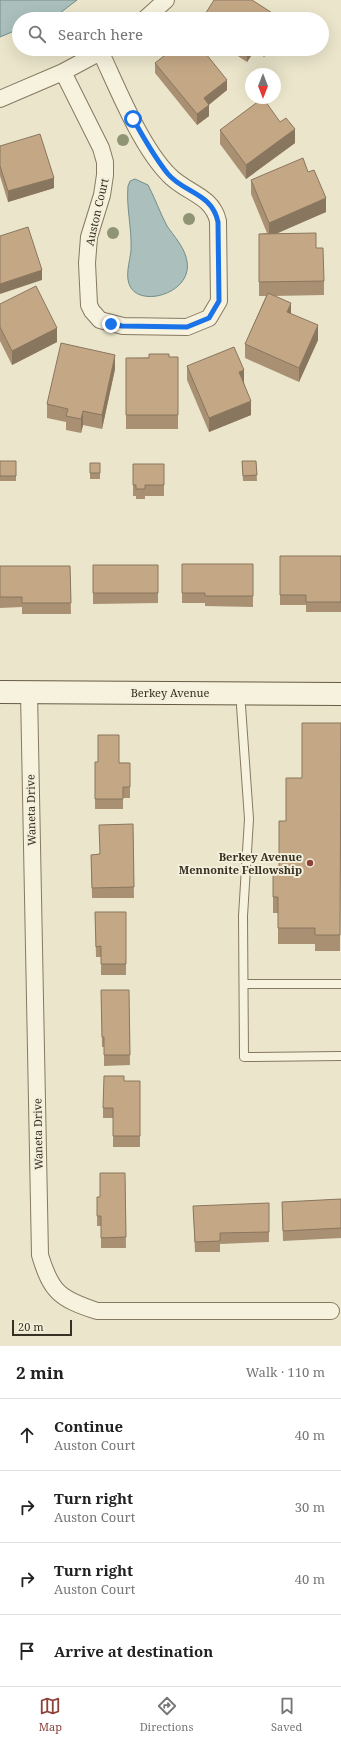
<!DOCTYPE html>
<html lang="en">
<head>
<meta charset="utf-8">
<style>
	:root { --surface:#fff; --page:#f2f2f2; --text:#222; --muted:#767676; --line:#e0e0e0; --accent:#8e4238 }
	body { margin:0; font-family:"Noto Serif",serif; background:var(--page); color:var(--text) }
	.compass { position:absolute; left:245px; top:68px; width:36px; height:36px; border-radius:50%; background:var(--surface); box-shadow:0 4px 16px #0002; rotate:180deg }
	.scale { position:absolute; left:12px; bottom:10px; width:60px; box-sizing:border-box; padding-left:4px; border:2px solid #383023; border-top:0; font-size:11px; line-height:14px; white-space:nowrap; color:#383023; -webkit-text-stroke:3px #f3efda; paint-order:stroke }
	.stop { position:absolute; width:12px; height:12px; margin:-9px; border:3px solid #1a73e8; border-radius:50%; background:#fff }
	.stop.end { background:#1a73e8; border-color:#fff; box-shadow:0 1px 4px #0008 }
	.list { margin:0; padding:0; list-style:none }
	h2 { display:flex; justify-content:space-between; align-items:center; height:52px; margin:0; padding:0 16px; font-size:17px }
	h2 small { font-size:13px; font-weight:400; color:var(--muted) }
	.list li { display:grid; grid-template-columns:26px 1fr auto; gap:12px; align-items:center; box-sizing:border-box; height:72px; padding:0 16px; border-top:1px solid var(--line) }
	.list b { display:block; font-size:15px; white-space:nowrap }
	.list p { margin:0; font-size:13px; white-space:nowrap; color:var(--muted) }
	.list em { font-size:13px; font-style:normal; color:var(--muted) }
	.icon { flex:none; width:22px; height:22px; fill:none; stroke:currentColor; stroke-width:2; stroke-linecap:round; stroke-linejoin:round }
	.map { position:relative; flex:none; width:341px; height:1346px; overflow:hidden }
	.search { position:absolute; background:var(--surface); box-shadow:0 4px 16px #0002; left:12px; right:12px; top:12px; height:44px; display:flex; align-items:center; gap:10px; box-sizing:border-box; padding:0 14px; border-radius:22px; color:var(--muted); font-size:15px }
	.sheet { height:340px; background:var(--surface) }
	nav { display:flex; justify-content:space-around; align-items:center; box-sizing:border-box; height:56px; border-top:1px solid var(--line); background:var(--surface); font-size:11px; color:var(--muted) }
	nav a { display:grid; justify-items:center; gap:2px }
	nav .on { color:var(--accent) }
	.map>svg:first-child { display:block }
	.water { fill:#abc0bc; stroke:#728e8a }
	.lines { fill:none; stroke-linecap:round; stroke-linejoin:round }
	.lane-casing { stroke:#867961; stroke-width:10 }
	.street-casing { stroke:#867961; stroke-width:18 }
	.secondary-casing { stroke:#685b44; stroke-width:24 }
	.lane { stroke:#f6f2de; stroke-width:8 }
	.street { stroke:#f6f2de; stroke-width:16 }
	.secondary { stroke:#f6f2de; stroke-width:22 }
	.tree { fill:#8f9474 }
	.wall { fill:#a99073 }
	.shaded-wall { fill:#89765e }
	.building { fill:#c4a886; stroke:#89765e }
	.route { stroke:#1a73e8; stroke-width:5 }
	.poi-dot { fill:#8e4238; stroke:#f3efda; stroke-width:1.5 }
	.labels { text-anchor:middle; stroke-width:4; stroke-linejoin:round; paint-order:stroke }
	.street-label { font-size:11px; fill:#383023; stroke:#f3efda }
	.poi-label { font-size:11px; font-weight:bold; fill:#383023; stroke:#f3efda; text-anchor:end }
</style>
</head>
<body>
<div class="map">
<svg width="341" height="1346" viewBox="0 0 341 1346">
	<rect width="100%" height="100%" fill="#ebe5cb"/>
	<path class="water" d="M0,0H77L60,13V19H19V29L0,37Z
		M135,179L148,185C155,198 160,213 167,226C174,236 183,246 186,257C197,291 144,308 131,288C124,277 130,262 131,250C132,228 126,207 128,186L130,181Z"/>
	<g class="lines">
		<g class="lane-casing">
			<path id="lane" d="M241,706L249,819L243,916L244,1057L341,1056
				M244,984H341"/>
		</g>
		<g class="street-casing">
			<path id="street" d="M145,19L166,0
				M63,72L101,148L105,162V175L102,195L89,237L87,263L89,305L92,311L100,320L123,326L187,327L209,318L219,301L218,221C212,195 186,193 169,175C141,147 118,89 101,53
				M0,99L63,72L106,49
				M29,692L40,1255C51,1292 60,1299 97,1311H331"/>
		</g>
		<g class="secondary-casing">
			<path id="secondary" d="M0,692L341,694"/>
		</g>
		<use href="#lane" class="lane"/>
		<use href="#street" class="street"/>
		<use href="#secondary" class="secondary"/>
	</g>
	<g class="tree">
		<circle cx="123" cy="140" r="6"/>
		<circle cx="189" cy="219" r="6"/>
		<circle cx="113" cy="233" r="6"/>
	</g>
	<path class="wall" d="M227,49H269L264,57L255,50L247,62Z
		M155,63L227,90L208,105L209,116L197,125L155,73Z
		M280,122L295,143L246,179L220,144V130Z
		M0,146L54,188L8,202L0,176Z
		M251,180L326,212L276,233L316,248L324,281V295L273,296L318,340L299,382L245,358V344L266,296H259V234L267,233L251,194Z
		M0,304L57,342L12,365L0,341Z
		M178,357V429H126V358Z
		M187,366L244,382L251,415L209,432L187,380Z
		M115,369L102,429L83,425L81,433L66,430V422L47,418V404Z
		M0,461H16V481H0Z
		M242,461H256L257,481H243Z
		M90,463H100V479H90Z
		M133,464H164V496H145V499H136V496H133Z
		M280,556H341V612H306V605H280Z
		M182,564H253V607L205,606V603H182Z
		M93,565H158V603L93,604Z
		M0,566H70L71,614H22V607L0,608Z
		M341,723L340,951H315V944H278V913H273V873H279L286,821L302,778Z
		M95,762L130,763V798H123V809H95Z
		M133,824L134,898H92L91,855L99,854Z
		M95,912H126V975H101V957H96Z
		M101,990H129L130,1065L104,1066V1047H102Z
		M124,1081H140V1147H113V1118H103V1108Z
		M125,1173L126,1248H101V1226H97V1197H100Z
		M341,1199V1238L283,1241L282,1202Z
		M193,1206L269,1232V1242L220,1244V1252H195Z"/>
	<path class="shaded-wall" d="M247,49H255V50L247,62Z
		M264,49H269L264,57Z
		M227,80V90L204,109V98Z
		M209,105V116L197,125V114Z
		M295,129V143L246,179V165Z
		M54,178V188L8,202V191Z
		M326,198V212L269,237V223Z
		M42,270V280L0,294V284Z
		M291,303V317L287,312Z
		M318,325V340L299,382V368Z
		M57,328V342L12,365V351Z
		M115,355V369L102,429V415Z
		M244,370V384L239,372Z
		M251,401V415L209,432V418Z
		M83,411V425L81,433V419Z"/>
	<path class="building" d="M214,0H252L280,18L279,19H202Z
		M173,49H202L227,80L204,98L209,105L197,114L155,63Z
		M263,98L280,122L286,118L295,129L246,165L220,130Z
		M40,134L54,178L8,191L0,166V146Z
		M303,158L308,172L314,170L326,198L269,223L251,180Z
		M28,227L42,270L0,284V236Z
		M316,233V248H323L324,281L259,282V234Z
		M36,286L57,328L12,351L0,327V304Z
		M268,293L291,303L287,312L318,325L299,368L245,344Z
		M61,343L115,355L102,415L83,411L81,419L66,416L68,409L47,404Z
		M234,347L244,370L239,372L251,401L209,418L187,366Z
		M149,354H169V357H178V415H126V358H149Z
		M0,461H16V476H0Z
		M242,461H256L257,475L243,476Z
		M90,463H100V473H90Z
		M133,464H164V485H145V489H136V485H133Z
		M280,556H341V602H306V595H280Z
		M182,564H253V596H205V593H182Z
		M93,565H158V593H93Z
		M0,566H70L71,603H22V597H0Z
		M302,723H341L340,935H315V928H278V897H273V873H279V821H286V778H302Z
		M98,735H119V763H130V787H123V799H95V762H98Z
		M133,824L134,887L92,888L91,855L100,854L99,825Z
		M95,912H126V964H101V946L96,947Z
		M101,990H129L130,1055H104V1037H102Z
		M104,1076H124V1081H140V1136H113V1108H103Z
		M100,1173H125L126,1237L101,1238V1216H97V1197H100Z
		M341,1199V1228L283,1231L282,1202Z
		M269,1203V1232L220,1233V1241L195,1242L193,1206Z"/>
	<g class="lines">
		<path class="route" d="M111,324L122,326L187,327L209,318L219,301L218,222C212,193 184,193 168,174C154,157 144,138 133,119"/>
	</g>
	<circle class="poi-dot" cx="310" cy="863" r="4"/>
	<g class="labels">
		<g class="street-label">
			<text transform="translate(97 212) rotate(-77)" y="4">Auston Court</text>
			<text x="170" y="697">Berkey Avenue</text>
			<text transform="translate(31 810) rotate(-91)" y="4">Waneta Drive</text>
			<text transform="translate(38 1134) rotate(-91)" y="4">Waneta Drive</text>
		</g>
		<g class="poi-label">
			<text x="302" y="861">Berkey Avenue<tspan x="302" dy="13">Mennonite Fellowship</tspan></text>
		</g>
	</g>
</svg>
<svg class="compass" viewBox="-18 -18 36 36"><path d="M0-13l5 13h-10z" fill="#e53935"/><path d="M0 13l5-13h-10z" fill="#767676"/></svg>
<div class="scale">20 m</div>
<div class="stop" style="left:133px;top:119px"></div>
<div class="stop end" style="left:111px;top:324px"></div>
<div class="search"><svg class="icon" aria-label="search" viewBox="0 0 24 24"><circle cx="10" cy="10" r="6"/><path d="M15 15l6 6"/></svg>Search here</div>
</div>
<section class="sheet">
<h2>2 min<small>Walk · 110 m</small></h2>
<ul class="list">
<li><svg class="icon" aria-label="ahead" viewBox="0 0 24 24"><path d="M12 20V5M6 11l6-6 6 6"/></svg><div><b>Continue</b><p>Auston Court</p></div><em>40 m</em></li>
<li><svg class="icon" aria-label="right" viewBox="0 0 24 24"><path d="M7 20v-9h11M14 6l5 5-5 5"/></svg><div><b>Turn right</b><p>Auston Court</p></div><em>30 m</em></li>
<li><svg class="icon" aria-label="right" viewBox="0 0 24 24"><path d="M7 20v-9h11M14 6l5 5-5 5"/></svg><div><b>Turn right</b><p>Auston Court</p></div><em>40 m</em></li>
<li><svg class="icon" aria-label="arrive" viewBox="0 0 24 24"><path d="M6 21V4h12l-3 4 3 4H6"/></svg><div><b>Arrive at destination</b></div></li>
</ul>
</section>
<nav>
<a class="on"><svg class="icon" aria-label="map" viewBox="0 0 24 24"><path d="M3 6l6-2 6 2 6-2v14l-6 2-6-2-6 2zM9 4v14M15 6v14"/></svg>Map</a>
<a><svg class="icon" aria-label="directions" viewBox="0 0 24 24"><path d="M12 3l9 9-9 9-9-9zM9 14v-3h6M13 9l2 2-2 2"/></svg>Directions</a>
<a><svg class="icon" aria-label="saved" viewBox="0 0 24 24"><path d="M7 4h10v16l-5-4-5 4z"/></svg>Saved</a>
</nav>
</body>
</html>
